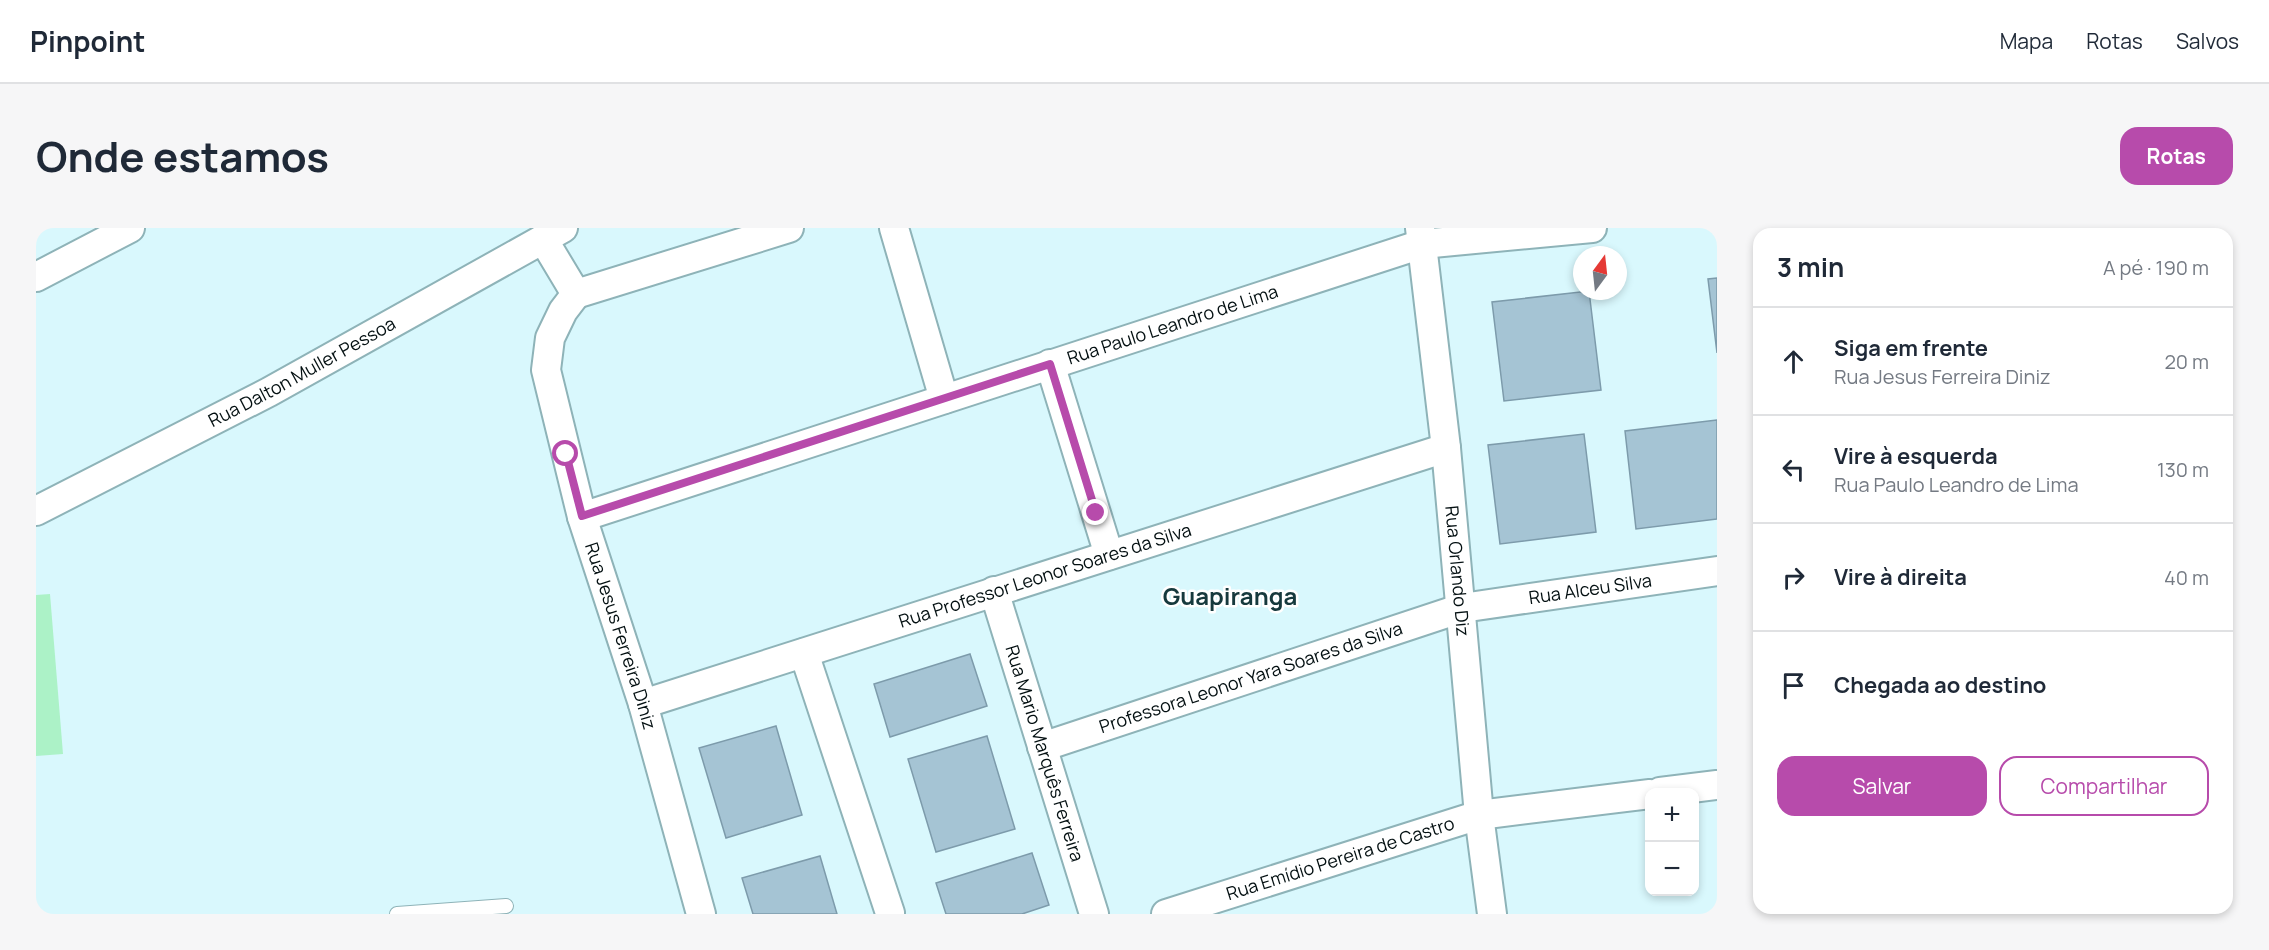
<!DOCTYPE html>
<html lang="pt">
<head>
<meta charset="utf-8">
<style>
	:root { --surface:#fff; --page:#f6f6f7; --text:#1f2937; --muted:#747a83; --line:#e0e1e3; --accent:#b74bab }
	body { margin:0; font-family:Manrope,sans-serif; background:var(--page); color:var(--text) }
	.controls { position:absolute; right:18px; bottom:18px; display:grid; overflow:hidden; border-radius:12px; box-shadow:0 3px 9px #0003 }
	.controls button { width:54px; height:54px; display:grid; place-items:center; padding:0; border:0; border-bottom:2px solid var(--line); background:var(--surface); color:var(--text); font:30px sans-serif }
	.compass { position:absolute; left:1537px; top:18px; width:54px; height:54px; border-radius:50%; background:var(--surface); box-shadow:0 3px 9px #0003; rotate:15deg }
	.stop { position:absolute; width:18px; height:18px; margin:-14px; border:4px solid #b74bab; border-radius:50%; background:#fff }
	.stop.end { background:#b74bab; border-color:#fff; box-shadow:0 2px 6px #0008 }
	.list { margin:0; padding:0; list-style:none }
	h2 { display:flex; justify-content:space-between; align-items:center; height:78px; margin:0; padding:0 24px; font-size:26px }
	h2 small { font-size:20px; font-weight:400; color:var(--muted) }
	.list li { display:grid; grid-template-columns:39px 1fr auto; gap:18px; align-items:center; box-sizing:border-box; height:108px; padding:0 24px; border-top:2px solid var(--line) }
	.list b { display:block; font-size:22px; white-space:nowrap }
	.list p { margin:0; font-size:20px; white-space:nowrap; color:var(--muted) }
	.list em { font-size:20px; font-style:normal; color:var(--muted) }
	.actions { display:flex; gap:12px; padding:18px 24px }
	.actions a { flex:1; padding:14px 0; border:2px solid var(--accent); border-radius:18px; text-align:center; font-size:21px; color:var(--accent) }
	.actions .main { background:var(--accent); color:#fff }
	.icon { flex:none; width:33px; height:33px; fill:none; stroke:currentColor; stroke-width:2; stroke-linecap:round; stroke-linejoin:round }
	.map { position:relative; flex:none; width:1681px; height:686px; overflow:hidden; border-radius:18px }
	header { display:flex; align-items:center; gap:36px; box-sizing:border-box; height:84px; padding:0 30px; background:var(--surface); border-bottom:2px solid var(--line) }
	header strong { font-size:28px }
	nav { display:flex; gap:33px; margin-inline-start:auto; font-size:21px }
	.intro { display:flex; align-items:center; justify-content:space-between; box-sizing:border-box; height:144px; padding:0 36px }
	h1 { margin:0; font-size:42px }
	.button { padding:15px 27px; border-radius:18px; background:var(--accent); color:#fff; font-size:21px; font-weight:700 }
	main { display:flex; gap:36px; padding:0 36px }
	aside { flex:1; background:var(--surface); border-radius:18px; box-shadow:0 3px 9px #0003 }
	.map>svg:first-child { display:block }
	.green { fill:#acf2c7 }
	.building { fill:#a5c4d4; stroke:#7d9bab; stroke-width:1.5 }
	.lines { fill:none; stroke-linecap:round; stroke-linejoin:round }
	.service-casing { stroke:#8eb3b8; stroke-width:16 }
	.minor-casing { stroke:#8eb3b8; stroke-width:32 }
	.service { stroke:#fff; stroke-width:14 }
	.minor { stroke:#fff; stroke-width:28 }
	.route { stroke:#b74bab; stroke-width:8 }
	.labels { text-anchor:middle; stroke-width:5; stroke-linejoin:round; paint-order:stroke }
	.street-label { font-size:18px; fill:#030f11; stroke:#fff }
	.district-label { font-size:24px; font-weight:bold; fill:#16393d; stroke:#fff }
</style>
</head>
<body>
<header>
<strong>Pinpoint</strong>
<nav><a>Mapa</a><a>Rotas</a><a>Salvos</a></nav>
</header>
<div class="intro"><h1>Onde estamos</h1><a class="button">Rotas</a></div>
<main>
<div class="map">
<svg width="1681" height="686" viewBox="0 0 1681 686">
	<rect width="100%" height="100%" fill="#d9f8fd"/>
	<path class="green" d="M14,366L27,526L0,528V367Z"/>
	<path class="building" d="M1681,50V125L1672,51Z
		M1553,63L1565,162L1468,173L1456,74Z
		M1681,192V291L1600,301L1589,203Z
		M1548,206L1560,304L1464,316L1452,217Z
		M934,426L951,478L854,509L838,456Z
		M740,498L766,587L690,610L663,520Z
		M951,508L979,601L900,624L872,531Z
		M996,625L1013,677L986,686H910L900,655Z
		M784,628L801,686H717L706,650Z"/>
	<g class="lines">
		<g class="service-casing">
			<path id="service" d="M361,686L470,678"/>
		</g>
		<g class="minor-casing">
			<g id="minor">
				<path d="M858,0L908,171"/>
				<path id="s1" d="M1384,0L1410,220L1443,587L1456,686"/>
				<path d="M507,11L540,66"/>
				<path d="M0,49L94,0"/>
				<path id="s2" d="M540,66L527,83L514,110L510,142L546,289L607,476L665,686"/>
				<path d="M540,66L753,0"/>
				<path d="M1014,136L1073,327"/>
				<path id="s3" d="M0,283L233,164L527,0"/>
				<path id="s4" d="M546,289L1386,16L1556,0"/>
				<path id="s5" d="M958,363L1058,686"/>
				<path d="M768,425L854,685"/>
				<path id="s6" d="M607,476L1410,220"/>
				<path id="s7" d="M1006,519L1426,380L1681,343"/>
				<path d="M1624,564L1681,557"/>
				<path id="s8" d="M1130,686L1443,587L1614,566"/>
			</g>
		</g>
		<use href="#service" class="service"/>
		<use href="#minor" class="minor"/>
	</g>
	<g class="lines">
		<path class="route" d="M530,226L546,288L1014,136L1060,285"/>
	</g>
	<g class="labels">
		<g class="street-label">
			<text dy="6" stroke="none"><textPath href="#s4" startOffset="621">Rua Paulo Leandro de Lima</textPath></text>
			<text dy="6" stroke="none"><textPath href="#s3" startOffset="300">Rua Dalton Muller Pessoa</textPath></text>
			<text dy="6" stroke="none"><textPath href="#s1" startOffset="345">Rua Orlando Diz</textPath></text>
			<text dy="6" stroke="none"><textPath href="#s6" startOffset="422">Rua Professor Leonor Soares da Silva</textPath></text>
			<text dy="6" stroke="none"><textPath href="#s7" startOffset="572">Rua Alceu Silva</textPath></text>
			<text dy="6" stroke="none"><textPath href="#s2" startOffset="360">Rua Jesus Ferreira Diniz</textPath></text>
			<text dy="6" stroke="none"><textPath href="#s7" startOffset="220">Professora Leonor Yara Soares da Silva</textPath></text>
			<text dy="6" stroke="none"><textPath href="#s5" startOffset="170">Rua Mario Marquês Ferreira</textPath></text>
			<text dy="6" stroke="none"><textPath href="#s8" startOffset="183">Rua Emídio Pereira de Castro</textPath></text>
		</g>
		<g class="district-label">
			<text x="1194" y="377">Guapiranga</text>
		</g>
	</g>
</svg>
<div class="controls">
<button>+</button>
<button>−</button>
</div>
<svg class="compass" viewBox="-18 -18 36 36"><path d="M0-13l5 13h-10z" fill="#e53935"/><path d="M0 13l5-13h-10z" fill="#747a83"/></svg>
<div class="stop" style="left:530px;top:226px"></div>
<div class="stop end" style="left:1060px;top:285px"></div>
</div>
<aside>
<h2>3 min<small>A pé · 190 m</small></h2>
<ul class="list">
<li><svg class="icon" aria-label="ahead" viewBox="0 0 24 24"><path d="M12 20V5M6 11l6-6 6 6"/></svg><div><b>Siga em frente</b><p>Rua Jesus Ferreira Diniz</p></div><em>20 m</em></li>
<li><svg class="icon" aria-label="left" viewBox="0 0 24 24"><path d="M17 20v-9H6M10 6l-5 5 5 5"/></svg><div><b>Vire à esquerda</b><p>Rua Paulo Leandro de Lima</p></div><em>130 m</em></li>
<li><svg class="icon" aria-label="right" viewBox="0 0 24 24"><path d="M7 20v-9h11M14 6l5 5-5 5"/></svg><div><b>Vire à direita</b></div><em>40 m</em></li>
<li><svg class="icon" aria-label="arrive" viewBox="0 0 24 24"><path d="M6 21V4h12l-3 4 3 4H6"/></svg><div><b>Chegada ao destino</b></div></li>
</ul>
<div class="actions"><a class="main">Salvar</a><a>Compartilhar</a></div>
</aside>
</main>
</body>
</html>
